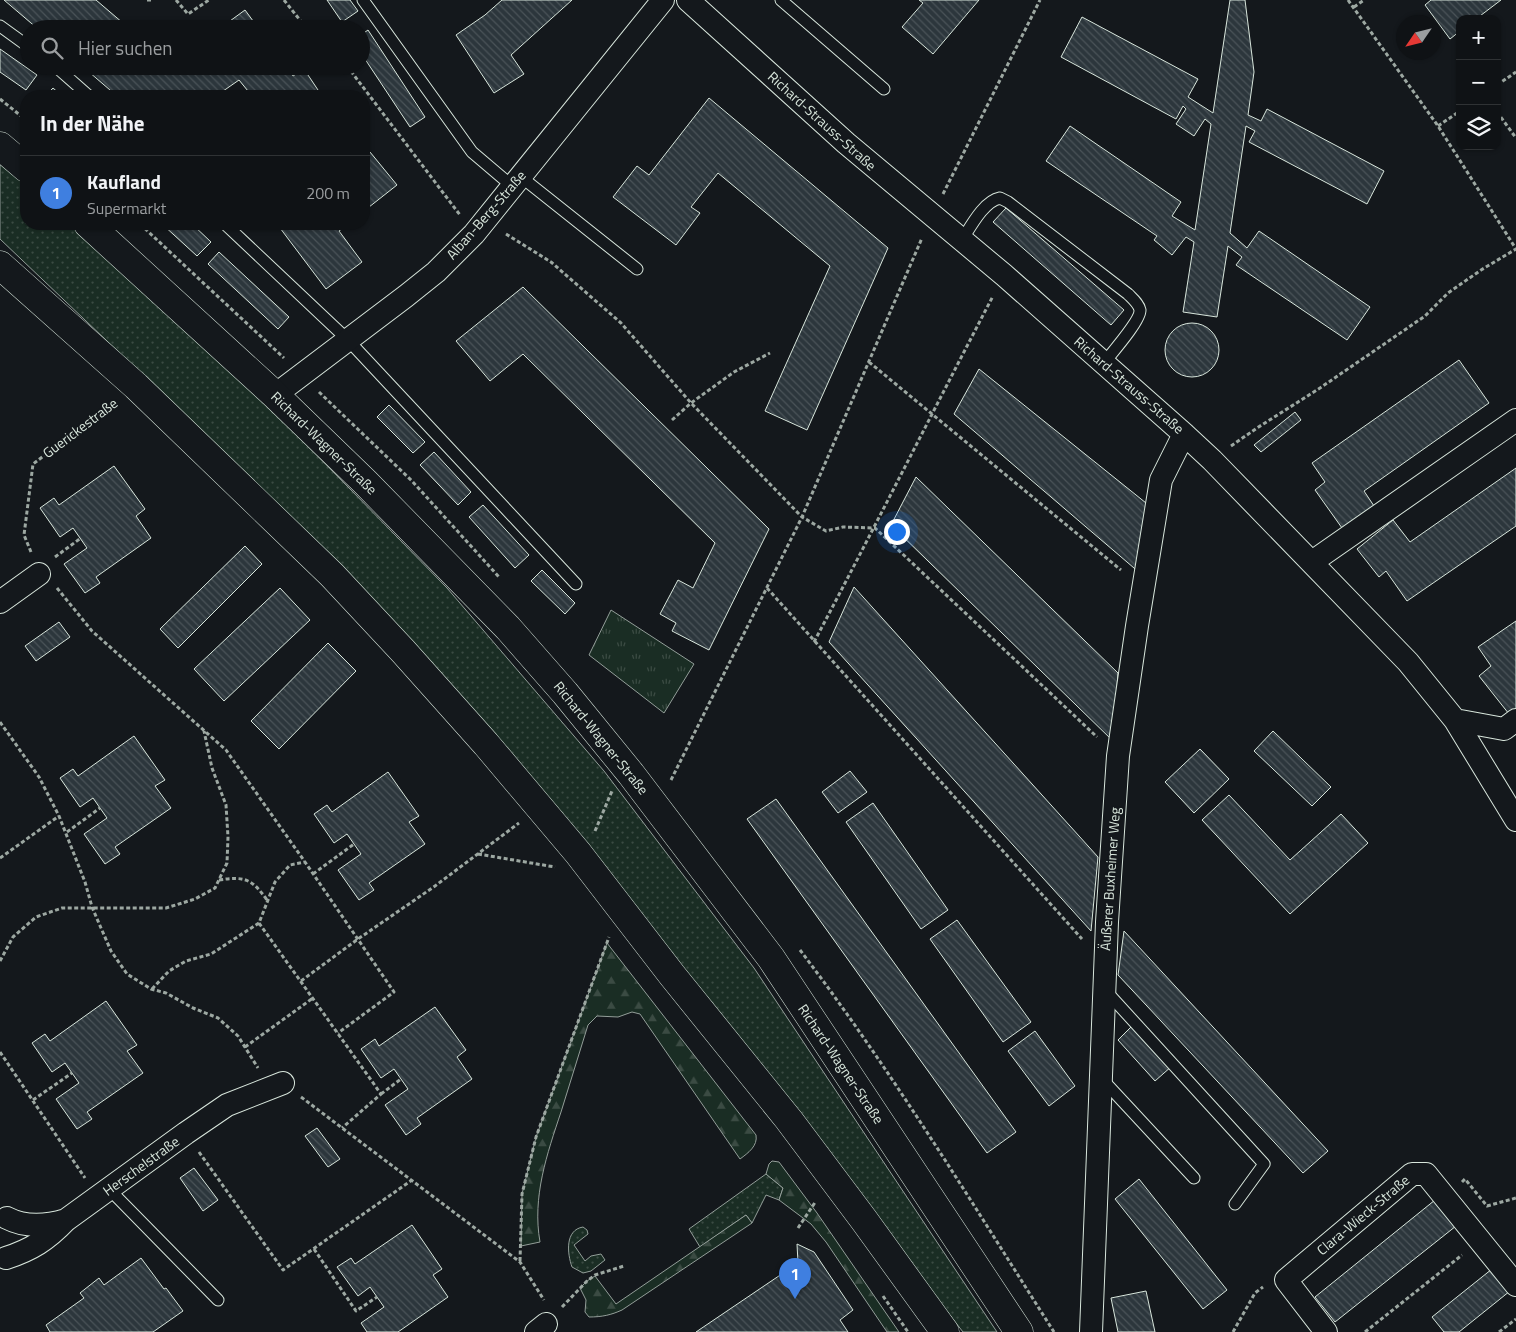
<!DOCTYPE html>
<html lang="de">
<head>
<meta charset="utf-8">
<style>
	:root { --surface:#0f1215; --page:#1d2022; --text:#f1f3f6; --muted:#9b9ea0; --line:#2f3234; --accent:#b45309 }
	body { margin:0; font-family:"Titillium Web",sans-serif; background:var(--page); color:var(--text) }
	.controls { position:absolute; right:15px; top:15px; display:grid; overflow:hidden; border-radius:10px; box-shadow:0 1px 4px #0004 }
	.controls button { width:45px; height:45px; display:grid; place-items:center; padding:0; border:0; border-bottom:1px solid var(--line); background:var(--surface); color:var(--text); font:25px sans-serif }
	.compass { position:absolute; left:1396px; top:15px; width:45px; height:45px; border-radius:50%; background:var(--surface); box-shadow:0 1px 4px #0004; rotate:235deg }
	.you { position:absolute; left:896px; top:531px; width:18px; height:18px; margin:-12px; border:4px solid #fff; border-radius:50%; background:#1a73e8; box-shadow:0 0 0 8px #1a73e833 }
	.badge { display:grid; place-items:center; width:32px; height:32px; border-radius:50%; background:var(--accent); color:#fff; font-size:16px; font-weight:700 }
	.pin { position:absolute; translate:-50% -41px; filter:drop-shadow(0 1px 2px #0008) }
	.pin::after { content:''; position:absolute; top:26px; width:18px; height:15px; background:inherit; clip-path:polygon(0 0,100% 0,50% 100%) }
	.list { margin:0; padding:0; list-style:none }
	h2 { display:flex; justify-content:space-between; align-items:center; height:65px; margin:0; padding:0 20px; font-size:21px }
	h2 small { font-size:16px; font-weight:400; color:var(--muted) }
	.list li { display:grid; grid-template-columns:32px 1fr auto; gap:15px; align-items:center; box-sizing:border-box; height:75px; padding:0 20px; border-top:1px solid var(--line) }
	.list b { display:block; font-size:19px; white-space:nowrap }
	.list p { margin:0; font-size:16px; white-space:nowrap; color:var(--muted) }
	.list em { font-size:16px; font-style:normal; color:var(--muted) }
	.icon { flex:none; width:28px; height:28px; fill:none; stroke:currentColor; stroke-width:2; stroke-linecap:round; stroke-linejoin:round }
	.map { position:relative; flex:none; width:1516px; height:1332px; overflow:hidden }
	.search { position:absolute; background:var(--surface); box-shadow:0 1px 4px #0004; left:20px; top:20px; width:350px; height:55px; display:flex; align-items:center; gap:12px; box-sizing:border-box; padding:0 18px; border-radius:28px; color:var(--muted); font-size:19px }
	.panel { position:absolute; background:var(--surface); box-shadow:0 1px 4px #0004; left:20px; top:90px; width:350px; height:140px; border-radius:20px }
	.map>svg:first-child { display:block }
	.grass { fill:url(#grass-dots); stroke:#939e99 }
	.forest { fill:url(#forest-firs); stroke:#939e99 }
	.park { fill:url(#park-tufts); stroke:#939e99 }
	.building { fill:url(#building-back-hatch); stroke:#d8e6dc }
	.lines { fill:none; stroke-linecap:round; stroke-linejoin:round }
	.service-casing { stroke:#d8e6dc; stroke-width:13 }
	.minor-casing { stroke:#d8e6dc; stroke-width:24 }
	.primary-casing { stroke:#d8e6dc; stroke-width:29 }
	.path { stroke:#9da8a2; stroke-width:3; stroke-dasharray:4 2.5; stroke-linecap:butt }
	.service { stroke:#14181c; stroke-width:11 }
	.minor { stroke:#14181c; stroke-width:22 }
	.primary { stroke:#14181c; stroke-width:28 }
	.labels { text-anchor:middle; stroke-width:4; stroke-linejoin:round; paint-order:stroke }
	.street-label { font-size:14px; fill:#d8e6dc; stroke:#14181c }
</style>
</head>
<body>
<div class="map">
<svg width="1516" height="1332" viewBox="0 0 1516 1332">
	<defs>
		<pattern id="grass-dots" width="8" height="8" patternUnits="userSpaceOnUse" patternTransform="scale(1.25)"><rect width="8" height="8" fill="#1a2d24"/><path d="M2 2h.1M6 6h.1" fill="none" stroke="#3b4b43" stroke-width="1.8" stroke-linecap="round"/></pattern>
		<pattern id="forest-firs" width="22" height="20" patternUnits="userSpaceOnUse" patternTransform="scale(1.25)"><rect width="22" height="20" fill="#1a2d24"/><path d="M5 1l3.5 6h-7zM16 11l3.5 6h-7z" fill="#3b4b43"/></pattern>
		<pattern id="park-tufts" width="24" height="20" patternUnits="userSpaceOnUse" patternTransform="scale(1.25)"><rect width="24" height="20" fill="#1a2d24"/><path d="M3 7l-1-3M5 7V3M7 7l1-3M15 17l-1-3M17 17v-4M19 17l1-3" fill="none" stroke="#3b4b43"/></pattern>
		<pattern id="building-back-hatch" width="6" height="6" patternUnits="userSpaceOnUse" patternTransform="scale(1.25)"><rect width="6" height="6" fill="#2c363c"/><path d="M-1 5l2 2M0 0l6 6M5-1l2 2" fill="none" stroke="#4a5358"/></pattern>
	</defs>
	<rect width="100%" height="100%" fill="#14181c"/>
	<path class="grass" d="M0,159L26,182V224H73L203,339L447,588L604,771L754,968L997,1332H963L595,858L256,483L0,239Z
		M766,1174L783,1188L779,1200L766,1195L752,1223L746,1215L700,1247L689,1229Z
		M583,1227L587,1230L588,1234L574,1245L585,1261L591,1256L601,1254L605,1260L591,1271L583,1273L572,1267C567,1253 565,1230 583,1227Z"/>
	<path class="forest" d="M607,943L756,1135C758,1146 748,1153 740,1159L640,1014L632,1012L618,1017L597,1016L588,1025C579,1054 570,1083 561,1112C547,1154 532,1197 540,1242L521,1246L522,1194L536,1137Z
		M772,1161L779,1162L817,1213L899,1332H887L826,1242L811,1224L779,1200L783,1188L766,1174L769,1164Z
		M746,1215L752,1223L622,1310C611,1315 602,1317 589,1317L585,1312L586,1300L580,1288L587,1281L595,1276L616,1304Z"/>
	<path class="park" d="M611,610L694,664L664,713L589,655Z"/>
	<path class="building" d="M4,0H96L130,29H38Z
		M327,0H350L358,11L342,22Z
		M502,0H572L511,55L524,74L494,93L456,35L485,15Z
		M919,0H979L933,54L902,27L923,3Z
		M1230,0H1245L1254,72L1248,115L1261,121L1267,109L1384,171L1367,204L1249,142L1255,131L1246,126L1230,233L1247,248L1259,231L1370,307L1347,340L1236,265L1242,257L1228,246L1217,317L1183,312L1194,242L1186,237L1172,255L1154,240L1157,236L1046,161L1070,126L1181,202L1172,216L1195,230L1211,124L1205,119L1194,136L1176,124L1186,109L1183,106L1176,119L1061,57L1082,17L1198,79L1188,97L1213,113Z
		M1431,0H1501L1476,19H1460V31L1450,39L1425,5Z
		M245,10L259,29H219Z
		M368,30L425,117L410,127L361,53V35Z
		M0,49L37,75L26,90L0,72Z
		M82,66H286L293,76L304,69L322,96H252L239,80L216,96H117Z
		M53,88L62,96H45Z
		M709,98L888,248L807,430L765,411L830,266L718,173L691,207L700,213L676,245L613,197L637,166L649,175Z
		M370,152L397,185L364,211V157Z
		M1006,208L1124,310L1111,325L993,222Z
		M162,224H192L211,242L197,256Z
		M277,224H348L339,231L362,262L326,289Z
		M219,252L289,317L278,329L208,264Z
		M523,287L769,529L709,650L672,631L676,623L660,614L678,580L693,588L715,543L523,354L490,381L456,341Z
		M1165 350a27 27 0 1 1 54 0a27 27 0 1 1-54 0Z
		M1459,360L1489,403L1364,491L1374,506L1342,528L1315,490L1325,482L1312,463Z
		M979,369L1151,507L1141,574L954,414Z
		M389,405L425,442L413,453L377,417Z
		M1295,412L1301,420L1261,452L1254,445Z
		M434,452L471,492L458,505L420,465Z
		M114,466L145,509L136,516L151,538L96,577L100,583L85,593L64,564L87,548L73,528L60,537L40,508L54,498L59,505Z
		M1516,468V526L1407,601L1386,571L1379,577L1357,549L1393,520L1410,542Z
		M916,477L1118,673L1113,741L891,525Z
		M483,505L529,555L515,568L469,517Z
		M245,546L262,564L178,648L160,629Z
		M542,570L575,603L565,614L531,581Z
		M854,587L1098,857L1091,931L829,642Z
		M280,588L310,620L224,701L194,669Z
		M1516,621V709L1509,714L1479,676L1491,666L1478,647Z
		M59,622L70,637L36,661L25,646Z
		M328,643L356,671L279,749L251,721Z
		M1273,731L1331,787L1312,806L1254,751Z
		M134,736L165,780L155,786L171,808L115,847L120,854L105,864L84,834L107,818L93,798L80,807L60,778L73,769L78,776Z
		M1200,749L1229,779L1194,813L1165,782Z
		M850,771L867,792L838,813L822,792Z
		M388,772L419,816L409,822L425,844L369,883L374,890L359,900L338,870L361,854L347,834L334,843L314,814L327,805L332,812Z
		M1229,795L1290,860L1341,814L1368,843L1290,914L1202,820Z
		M776,799L1016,1132L987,1153L747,819Z
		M873,803L948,910L921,929L846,822Z
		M957,920L1031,1022L1003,1042L930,939Z
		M1124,931L1328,1151L1303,1173L1118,975Z
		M106,1001L137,1045L127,1051L143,1073L87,1112L92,1119L77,1129L56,1099L79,1083L65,1063L52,1072L32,1043L45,1034L50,1041Z
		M435,1007L466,1050L457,1057L472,1079L417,1118L421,1124L406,1135L385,1105L408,1089L394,1069L381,1078L361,1049L375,1039L379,1046Z
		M1134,1024L1172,1066L1155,1081L1118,1040Z
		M1035,1031L1075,1086L1049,1106L1008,1051Z
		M317,1128L340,1159L328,1167L305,1136Z
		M194,1168L218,1200L203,1211L180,1178Z
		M1139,1179L1227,1290L1203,1309L1115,1199Z
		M1435,1200L1456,1226L1335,1322L1315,1297Z
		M412,1225L442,1269L433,1275L448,1297L398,1332H367L361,1323L384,1307L370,1287L358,1296L337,1267L351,1258L355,1264Z
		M797,1244L814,1252L853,1310L840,1320L848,1332H696L798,1263Z
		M141,1258L164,1289L166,1288L183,1311L153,1332H50L46,1325L84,1298L80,1293L99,1278L104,1285Z
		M1492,1269L1510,1291L1459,1332H1444L1432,1317Z
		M1146,1291L1155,1332H1118L1111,1298Z"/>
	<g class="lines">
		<g class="service-casing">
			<path id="service" d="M363,0L472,152L512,186
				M781,0L884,89
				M0,26L29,47
				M55,66L89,96
				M520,176L637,269
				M225,224L348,340L576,584
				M962,240C971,226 984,201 1000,198L1008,202L1128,294C1133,299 1139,304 1140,310C1141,320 1111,354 1104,363
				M1105,990L1264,1164L1235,1204
				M1102,1079L1194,1178
				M109,1189L218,1300"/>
		</g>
		<g class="minor-casing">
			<path id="minor" d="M688,0L846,143L1004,275L1184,434L1212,460L1408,662L1455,720L1516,820
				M275,395L406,296L436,272L474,234L663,0
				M1312,562L1516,420
				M0,602L39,574
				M1455,720L1504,729L1516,720
				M7,1218C26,1228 46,1226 66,1220
				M6,1258C31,1250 47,1240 66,1220L186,1133L227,1105L283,1083
				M536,1332L546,1324
				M1091,1332L1107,922L1118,756L1137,626L1161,480L1184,434
				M1326,1332L1286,1280L1412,1174H1426L1516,1285"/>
		</g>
		<g class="primary-casing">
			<path id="primary" d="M0,146L26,168
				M88,224L275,395L365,482L508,628L565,693L631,774L771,958L1019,1332
				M0,265L136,386L332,575L403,651L486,744L578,853L672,975L789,1120L864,1220L945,1332"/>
		</g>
		<path class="path" d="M147,0H151
			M176,0L188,14L209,0
			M284,0L307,29
			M1348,0L1438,126L1516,249
			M1354,7L1364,0
			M347,66L460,215
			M1497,85L1516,72
			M0,99L26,120
			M1497,112L1516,138
			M1438,126L1460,111
			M943,194L1040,0
			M140,224L284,358
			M506,234L551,262L621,323L691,403L802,517L826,531L843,527L875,528L1097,737
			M869,362L1121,570
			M319,392L412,481L499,577
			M672,420L691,403L734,372L770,353
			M1231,446L1257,428L1320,388L1425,316L1448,293L1481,270L1516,249
			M31,552L24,535L33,464L116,401
			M55,557L81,538
			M57,588L92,631L226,750L305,862L394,992L338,1033
			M767,588L1082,939
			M814,642C875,527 933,411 993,296
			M0,722L39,777L59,816L85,882L92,907L101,928L111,951L127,974L151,989L166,993L193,1008L218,1018L238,1036L258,1068
			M671,780L802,517L922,238
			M595,831L612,791
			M67,832L100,808
			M478,854L555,867
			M0,858L59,816
			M313,874L354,844
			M219,880C245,876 252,879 267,900
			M259,923L381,1094L342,1128
			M800,950C892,1071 972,1203 1054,1332
			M0,961L13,937L36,917L62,908H166L195,899L215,888L227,863L228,837L226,805L212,768L204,731
			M301,981L358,939L435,886L519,823
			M152,989L169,971L186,961L211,954L259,923L275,882L290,865L305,862
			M245,1047L313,998
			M0,1052L85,1178
			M381,1094L401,1079
			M301,1097L520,1262L544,1300
			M33,1100L72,1073
			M199,1152L283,1270L412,1180
			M1462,1182L1465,1179L1487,1206L1516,1198
			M798,1228L816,1201
			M314,1249L356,1311L377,1297
			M520,1261L522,1194L536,1137L609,937
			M883,1296L908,1332
			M562,1307L587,1281L595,1275L624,1266
			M1233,1332L1255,1293L1263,1287
			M1365,1332L1462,1255
			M1499,1332L1516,1319"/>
		<use href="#service" class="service"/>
		<use href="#minor" class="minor"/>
		<use href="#primary" class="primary"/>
	</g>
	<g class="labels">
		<g class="street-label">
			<text transform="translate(822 121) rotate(42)" y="5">Richard-Strauss-Straße</text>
			<text transform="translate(486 215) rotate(-49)" y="5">Alban-Berg-Straße</text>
			<text transform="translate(1129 385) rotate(41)" y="5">Richard-Strauss-Straße</text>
			<text transform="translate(80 428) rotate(-37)" y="5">Guerickestraße</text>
			<text transform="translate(324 443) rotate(44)" y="5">Richard-Wagner-Straße</text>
			<text transform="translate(601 738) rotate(51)" y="5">Richard-Wagner-Straße</text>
			<text transform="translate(1110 879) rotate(-86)" y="5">Äußerer Buxheimer Weg</text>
			<text transform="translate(841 1064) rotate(56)" y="5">Richard-Wagner-Straße</text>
			<text transform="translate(141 1166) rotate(-36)" y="5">Herschelstraße</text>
			<text transform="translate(1363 1215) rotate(-40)" y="5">Clara-Wieck-Straße</text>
		</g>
	</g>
</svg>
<div class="controls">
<button>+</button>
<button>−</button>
<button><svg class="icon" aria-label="layers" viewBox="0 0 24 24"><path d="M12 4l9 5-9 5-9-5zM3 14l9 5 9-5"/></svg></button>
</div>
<svg class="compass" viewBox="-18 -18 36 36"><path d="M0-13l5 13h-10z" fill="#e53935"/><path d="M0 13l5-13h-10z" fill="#9b9ea0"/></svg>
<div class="you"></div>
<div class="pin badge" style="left:795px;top:1299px;background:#3f7fe0">1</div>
<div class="search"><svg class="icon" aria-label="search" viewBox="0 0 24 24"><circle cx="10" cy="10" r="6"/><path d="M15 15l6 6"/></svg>Hier suchen</div>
<section class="panel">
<h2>In der Nähe<small></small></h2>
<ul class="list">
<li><span class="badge" style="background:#3f7fe0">1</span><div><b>Kaufland</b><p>Supermarkt</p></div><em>200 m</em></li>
</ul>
</section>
</div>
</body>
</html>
